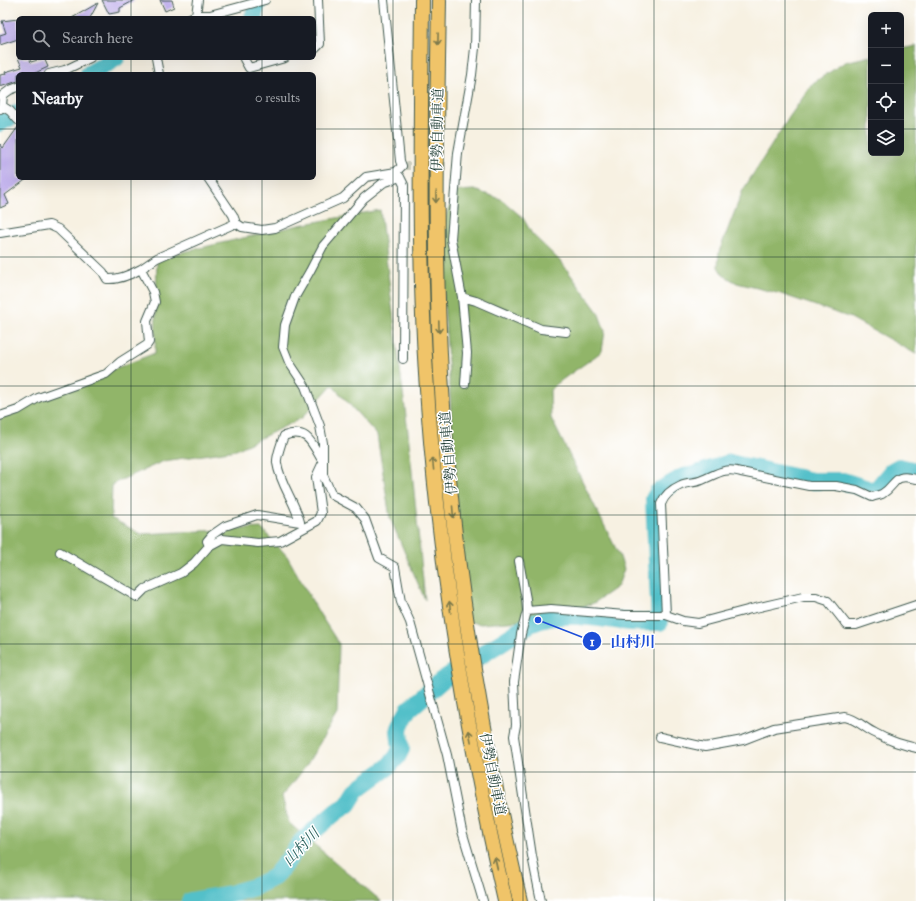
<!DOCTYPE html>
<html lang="en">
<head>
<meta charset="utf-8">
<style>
	:root { --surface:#171b24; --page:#20242c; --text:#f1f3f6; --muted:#9ea1a6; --line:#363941 }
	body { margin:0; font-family:"IM FELL Great Primer","Noto Serif JP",serif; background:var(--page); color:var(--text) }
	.controls { position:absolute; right:12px; top:12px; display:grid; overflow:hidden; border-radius:6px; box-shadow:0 4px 16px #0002 }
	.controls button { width:36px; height:36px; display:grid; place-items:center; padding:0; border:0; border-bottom:1px solid var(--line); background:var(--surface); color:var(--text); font:20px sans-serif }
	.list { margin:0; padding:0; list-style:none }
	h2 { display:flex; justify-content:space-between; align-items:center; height:52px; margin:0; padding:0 16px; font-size:17px }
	h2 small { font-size:13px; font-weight:400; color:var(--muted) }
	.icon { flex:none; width:22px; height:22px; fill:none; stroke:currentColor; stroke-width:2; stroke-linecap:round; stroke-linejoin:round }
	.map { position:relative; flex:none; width:916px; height:901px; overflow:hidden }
	.search { position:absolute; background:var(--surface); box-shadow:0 4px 16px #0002; left:16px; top:16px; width:300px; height:44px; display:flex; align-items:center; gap:10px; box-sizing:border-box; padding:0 14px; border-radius:6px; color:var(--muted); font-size:15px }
	.panel { position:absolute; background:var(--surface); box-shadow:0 4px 16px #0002; left:16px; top:72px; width:300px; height:108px; border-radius:6px }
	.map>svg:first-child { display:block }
	.forest { fill:#91b569; stroke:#58794e }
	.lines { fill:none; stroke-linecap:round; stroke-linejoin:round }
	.river { stroke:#52c0c9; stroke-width:18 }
	.building { fill:#b19de7 }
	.minor-tunnel { stroke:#cccdbf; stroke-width:8; stroke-dasharray:8 4; stroke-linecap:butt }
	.minor-casing { stroke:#3f584e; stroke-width:10 }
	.motorway-casing { stroke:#3f584e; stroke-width:16 }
	.minor { stroke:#fff; stroke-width:8 }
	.motorway { stroke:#f0c469; stroke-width:14 }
	.oneway { stroke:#7d7a4c }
	.grid { fill:none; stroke:#1f3d34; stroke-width:1; stroke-opacity:0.55 }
	.labels { text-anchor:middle; stroke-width:3; stroke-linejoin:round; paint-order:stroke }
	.street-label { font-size:14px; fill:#1f3d34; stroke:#fff }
	.water-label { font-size:15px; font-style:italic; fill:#2e6461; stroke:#fff }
	.leader { fill:none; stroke:#1d4ed8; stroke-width:1.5 }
	.callout-dot { fill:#1d4ed8; stroke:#fff; stroke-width:1.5 }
	.mark-label { font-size:12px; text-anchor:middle; font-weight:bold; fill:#fff }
	.callout-label { font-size:15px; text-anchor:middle; font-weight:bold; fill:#1d4ed8; stroke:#fff; stroke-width:3; stroke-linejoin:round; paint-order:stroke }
</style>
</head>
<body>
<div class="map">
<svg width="916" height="901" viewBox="0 0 916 901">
	<rect width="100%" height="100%" fill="#fff"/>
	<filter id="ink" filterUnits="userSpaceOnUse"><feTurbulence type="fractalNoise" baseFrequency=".025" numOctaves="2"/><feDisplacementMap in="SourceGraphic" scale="8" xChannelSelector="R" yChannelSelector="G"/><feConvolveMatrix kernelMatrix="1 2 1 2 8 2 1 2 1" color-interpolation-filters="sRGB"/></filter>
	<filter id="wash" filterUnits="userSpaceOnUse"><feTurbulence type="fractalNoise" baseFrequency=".012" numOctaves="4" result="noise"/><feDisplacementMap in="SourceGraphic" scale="16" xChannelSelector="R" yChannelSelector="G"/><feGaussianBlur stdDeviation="0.9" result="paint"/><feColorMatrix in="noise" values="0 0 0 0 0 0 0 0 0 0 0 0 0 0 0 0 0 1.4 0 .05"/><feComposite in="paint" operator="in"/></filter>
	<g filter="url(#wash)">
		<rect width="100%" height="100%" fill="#f7f1e2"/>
		<path class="forest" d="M916,46V354L851,318L781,294L737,283L723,275L718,267L719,252L743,190L790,116L813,83L845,62L871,56V153H901V49Z
			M474,190L501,199L523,218L532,234L562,263L598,312L605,331L602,351C585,365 566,375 550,390L551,418L620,557L624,569L618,586L594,603L563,613L520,621L481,624L453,619L447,609L455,472L440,238L448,209L458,191Z
			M380,210L408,432L425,600L390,518L377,435L332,385L302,418L236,450L164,461L112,484L111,518L141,534L261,528L287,556L319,613L339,644L337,714L306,766L282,797L289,823L381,901H0V413L155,353L157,258L299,225Z"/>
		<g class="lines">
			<path class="river" d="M253,18L258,0
				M89,74L116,58
				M0,123L18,113
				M190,901L230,894L254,887L274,877L288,860L302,841L336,812L348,804L356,791L363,785L387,768L397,757L401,749L399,731L400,725L409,709L442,680L530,624C560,610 591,617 622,621C634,623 647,622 660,622L654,499L658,492L683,477L694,475L729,463L812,481H843L871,490L877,489L892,471L899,467L916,471"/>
		</g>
		<g id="blocks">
			<path class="building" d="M102,0H135L120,8V12L109,14Z
				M160,0H172L174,7L165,11Z
				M98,3L90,18H72Z
				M18,19V39L0,45V35L6,33L2,21Z
				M18,58H29L31,62L44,58L48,67L33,74H18V81L0,87V75L6,74L5,72L22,67Z
				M18,127V178H28L5,195L9,204L0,208V144L3,148Z"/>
		</g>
	</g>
	<g filter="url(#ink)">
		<use href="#blocks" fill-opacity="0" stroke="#3f584e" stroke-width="1"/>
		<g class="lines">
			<path class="minor-tunnel" d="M402,166H449"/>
			<g class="minor-casing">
				<path id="minor" d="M196,15L198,0
					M190,18L196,15H210L265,0
					M314,50L320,44L318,0
					M156,58L159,74
					M244,59L249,68L285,58
					M49,74L65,70L90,58
					M2,106L10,111L18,120
					M0,109L2,106L3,95L10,90L18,87
					M396,172L400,177L383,183L364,198L323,246L310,271L295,297L285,325L283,347L289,362L305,386L320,426L323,443V475L332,495L356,508L365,519L379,558L395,567L401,602L410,622L447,755L462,831L483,901
					M400,177L404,185L403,359
					M208,178L233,215L236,223L242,227L262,230L275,228L343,198L366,177L396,172L402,166L400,161L384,0
					M0,233L49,225L58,229L103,272L107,279C119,280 130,275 141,269
					M462,297L476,301L541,329L566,332
					M465,384L467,353L462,297L451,239L458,153L472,75L475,48L476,0
					M0,416L18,410L38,398L106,374L120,362L147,345L149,342L147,321L155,302L153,292L141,269L157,258L236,223
					M60,552L137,597L145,589L181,573L194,563L209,546L222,539L258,543L280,541L317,521L321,513L316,477L323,462C312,444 308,427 284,436C282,441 276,458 277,463C280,484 295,502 300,522L257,515L225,526L212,535L207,541L209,546
					M519,561L526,599L527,611L521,634L514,682L516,725L514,736L532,856L541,901
					M527,611L551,609L625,615H666L683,621L698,623L751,609L803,597H816L828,601L847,625H856L916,605
					M666,615L661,504C664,496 672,489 681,485C687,482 696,483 702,480C717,474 724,467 741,472L809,486H836L857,490L872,497C875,496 879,495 882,494C898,484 892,473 916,479
					M660,737L705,747L743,740L774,728L845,717C857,719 864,728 875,733C889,741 901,744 916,748"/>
			</g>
			<g class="motorway-casing">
				<path id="motorway" d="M422,0C421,125 418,249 426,374C437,552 465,727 505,901
					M439,0C437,125 434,249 441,374C451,552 480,728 520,901"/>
			</g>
			<use href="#minor" class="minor"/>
			<use href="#motorway" class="motorway"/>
		</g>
		<defs><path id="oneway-shaft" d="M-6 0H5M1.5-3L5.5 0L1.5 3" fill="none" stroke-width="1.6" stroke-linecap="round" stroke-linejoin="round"/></defs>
		<g class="oneway">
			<use href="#oneway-shaft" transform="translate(438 39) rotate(91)"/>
			<use href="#oneway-shaft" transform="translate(436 197) rotate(91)"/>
			<use href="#oneway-shaft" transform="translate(439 327) rotate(88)"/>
			<use href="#oneway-shaft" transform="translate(433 464) rotate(-96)"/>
			<use href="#oneway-shaft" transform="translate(453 512) rotate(85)"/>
			<use href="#oneway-shaft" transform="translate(450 607) rotate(-97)"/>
			<use href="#oneway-shaft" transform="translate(470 736) rotate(-101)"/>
			<use href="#oneway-shaft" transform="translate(496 863) rotate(-103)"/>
		</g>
	</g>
	<path class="grid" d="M131,0V18M262,0V18M393,0V901M523,0V901M654,0V901M785,0V901M131,58V74M262,58V74M0,129H18M314,129H871M901,129H916M131,178V901M262,178V901M0,257H916M0,386H916M0,515H916M0,644H916M0,772H916"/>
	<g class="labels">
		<g class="street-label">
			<text transform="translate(437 130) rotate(-89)" y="5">伊勢自動車道</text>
			<text transform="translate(448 453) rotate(-95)" y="5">伊勢自動車道</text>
			<text transform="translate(493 774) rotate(79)" y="5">伊勢自動車道</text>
		</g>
		<g class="water-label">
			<text transform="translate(301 847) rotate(-46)" y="5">山村川</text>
		</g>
	</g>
	<path class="leader" d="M538 620L592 641"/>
	<g class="callout-dot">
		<circle cx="538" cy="620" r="4"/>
		<circle cx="592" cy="641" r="10"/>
	</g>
	<g class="mark-label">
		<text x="592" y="646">1</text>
	</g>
	<g class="callout-label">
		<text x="633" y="647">山村川</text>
	</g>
</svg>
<div class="controls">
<button>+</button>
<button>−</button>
<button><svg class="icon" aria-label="locate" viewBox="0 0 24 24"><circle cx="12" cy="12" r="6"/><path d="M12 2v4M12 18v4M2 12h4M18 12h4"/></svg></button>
<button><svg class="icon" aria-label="layers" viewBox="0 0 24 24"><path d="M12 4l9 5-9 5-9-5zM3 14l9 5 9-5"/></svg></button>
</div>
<div class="search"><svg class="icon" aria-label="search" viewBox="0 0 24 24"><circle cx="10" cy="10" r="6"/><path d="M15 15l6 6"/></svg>Search here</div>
<section class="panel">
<h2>Nearby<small>0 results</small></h2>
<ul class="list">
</ul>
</section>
</div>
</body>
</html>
